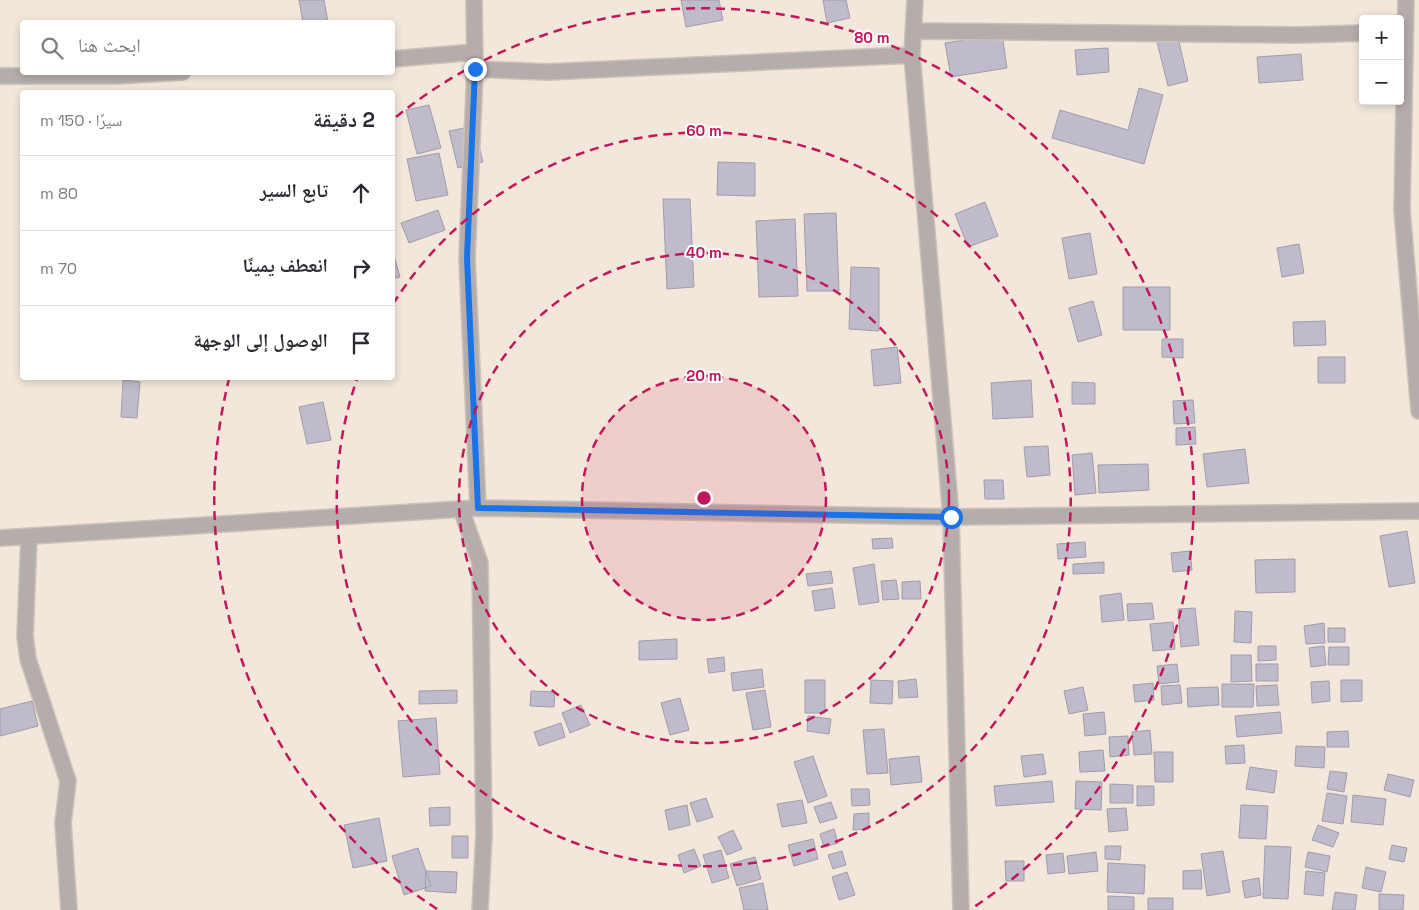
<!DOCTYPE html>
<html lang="ar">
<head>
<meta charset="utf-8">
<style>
	:root { --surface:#fff; --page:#f2f2f3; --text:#2b2b33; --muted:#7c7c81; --line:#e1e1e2 }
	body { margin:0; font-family:"Space Grotesk","Noto Naskh Arabic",sans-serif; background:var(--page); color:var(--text); direction:rtl }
	.controls { position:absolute; right:15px; top:15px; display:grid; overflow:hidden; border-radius:5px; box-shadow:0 2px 8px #0003 }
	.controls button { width:45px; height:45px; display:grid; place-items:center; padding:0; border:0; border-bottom:1px solid var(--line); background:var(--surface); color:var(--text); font:25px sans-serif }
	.stop { position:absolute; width:15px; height:15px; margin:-11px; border:4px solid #1a73e8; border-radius:50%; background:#fff }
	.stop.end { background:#1a73e8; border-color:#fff; box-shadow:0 1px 5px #0008 }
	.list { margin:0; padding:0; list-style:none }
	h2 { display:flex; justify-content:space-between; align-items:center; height:65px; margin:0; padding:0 20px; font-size:21px }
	h2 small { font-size:16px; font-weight:400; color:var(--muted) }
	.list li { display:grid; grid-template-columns:32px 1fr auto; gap:15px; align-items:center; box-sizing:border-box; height:75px; padding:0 20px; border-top:1px solid var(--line) }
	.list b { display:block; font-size:19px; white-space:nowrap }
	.list em { font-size:16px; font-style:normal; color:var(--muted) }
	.icon { flex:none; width:28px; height:28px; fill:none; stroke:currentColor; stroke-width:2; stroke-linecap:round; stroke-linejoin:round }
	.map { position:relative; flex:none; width:1419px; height:910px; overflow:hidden; direction:ltr }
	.search { position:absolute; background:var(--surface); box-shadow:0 2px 8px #0003; left:20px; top:20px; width:375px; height:55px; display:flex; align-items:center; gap:12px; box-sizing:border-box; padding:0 18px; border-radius:5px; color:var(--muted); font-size:19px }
	.panel { position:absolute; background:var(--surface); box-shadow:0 2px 8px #0003; left:20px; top:90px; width:375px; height:290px; border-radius:5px; direction:rtl }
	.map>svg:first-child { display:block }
	.building { fill:#c0bbca; stroke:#a09caa }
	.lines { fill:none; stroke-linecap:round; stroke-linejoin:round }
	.street-casing { stroke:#cdc2b8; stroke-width:18 }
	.street { stroke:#b5adab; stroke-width:15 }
	.route { stroke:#1a73e8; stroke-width:6 }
	.ring { fill:none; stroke:#c2185b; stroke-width:2.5; stroke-dasharray:9 6 }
	.centre { fill:#c2185b; stroke:#fff; stroke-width:2.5 }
	.ring-label { font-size:15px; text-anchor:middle; font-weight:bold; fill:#c2185b; stroke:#fff; stroke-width:4; stroke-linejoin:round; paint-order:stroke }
</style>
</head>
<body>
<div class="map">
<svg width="1419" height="910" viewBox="0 0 1419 910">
	<rect width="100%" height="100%" fill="#f3e7db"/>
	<path class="building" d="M299,0H324L328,22H303Z
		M681,0H719L723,20L686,27Z
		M823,0H846L850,18L827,23Z
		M1002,34L1007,68L951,77L945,43Z
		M1178,37L1188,81L1168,86L1157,42Z
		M1108,48L1109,72L1077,75L1075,50Z
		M1301,54L1303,80L1259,83L1257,57Z
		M1139,88L1163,95L1144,164L1052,138L1060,110L1128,130Z
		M429,105L441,148L417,154L406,110Z
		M474,126L483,162L458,168L449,131Z
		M439,153L448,195L416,201L407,159Z
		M718,162L755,163V196L717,195Z
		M663,199H690L694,287L667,289Z
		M985,202L998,236L968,247L955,214Z
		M438,210L445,230L409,243L401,223Z
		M836,213L839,291H807L804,214Z
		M795,219L798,296L759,297L756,221Z
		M1090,233L1097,274L1069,279L1062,238Z
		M1299,244L1304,273L1282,277L1277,248Z
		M392,249L400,277L392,279Z
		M851,267L879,268V331L849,329Z
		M1123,287H1170V330H1123Z
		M1093,301L1102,335L1078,342L1069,308Z
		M1325,321L1326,345L1294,346L1293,322Z
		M1162,339H1183V358L1162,357Z
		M897,347L901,383L874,386L871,350Z
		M1318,357H1345V383H1318Z
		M123,380L140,382L137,418L121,417Z
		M1031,380L1033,417L993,419L991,383Z
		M1072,382L1095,383V404H1072Z
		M1193,400L1195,423L1174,424L1173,401Z
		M323,402L331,440L307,444L299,407Z
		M1195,427L1196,444L1176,445V428Z
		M1048,446L1050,475L1027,477L1024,447Z
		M1245,449L1249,483L1207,487L1203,454Z
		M1092,453L1096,493L1075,495L1072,455Z
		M1148,464L1149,490L1099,493L1098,465Z
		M984,480H1003L1004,499H985Z
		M1407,531L1415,583L1389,587L1380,536Z
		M892,538L893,548L873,549L872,539Z
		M1085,542L1086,557L1058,559L1057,544Z
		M1190,551L1192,570L1173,572L1171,553Z
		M1295,559V592L1256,593L1255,560Z
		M1104,562V573L1073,574V564Z
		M874,564L879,602L859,605L853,568Z
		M831,571L833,583L808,586L806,574Z
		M896,580L899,599L883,600L881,581Z
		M920,581L921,599H902V582Z
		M832,588L835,608L815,611L812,591Z
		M1121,593L1124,620L1102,622L1100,596Z
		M1152,603L1154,619L1128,621L1127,604Z
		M1195,608L1199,645L1181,647L1178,609Z
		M1235,611L1252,612L1251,643L1234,642Z
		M1173,622L1175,649L1153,651L1150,624Z
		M1324,623L1325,643L1306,644L1304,626Z
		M1328,628H1345V642H1328Z
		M677,639V659L639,660V641Z
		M1258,646H1276V660L1258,661Z
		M1324,646L1326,665L1311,667L1309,648Z
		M1329,647H1349V665H1328Z
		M1231,655H1251L1252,681L1231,682Z
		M724,657L725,671L709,673L707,659Z
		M1177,664L1179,682L1159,684L1157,666Z
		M1256,664H1278V681H1256Z
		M762,669L764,687L733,691L731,673Z
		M916,679L918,697L899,698L898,681Z
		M805,680H825V713H805Z
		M871,680L893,681L892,704L870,703Z
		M1341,680H1362V701L1341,702Z
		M1329,681L1330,701L1312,703L1311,682Z
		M1153,683L1154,700L1135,702L1133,685Z
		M1222,684H1254L1253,707H1222Z
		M1180,685L1182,703L1162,705L1161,686Z
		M1277,685L1279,705L1257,706L1256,686Z
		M1083,687L1088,710L1069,714L1064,691Z
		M1218,687L1219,705L1188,707L1187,688Z
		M457,690V703L419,704V691Z
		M765,690L771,727L753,730L746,693Z
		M531,691L555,692L554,707L530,706Z
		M680,698L689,730L670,735L661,703Z
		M32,701L38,726L0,736V709Z
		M581,705L590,725L570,733L562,713Z
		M1104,712L1106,734L1085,736L1083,714Z
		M1280,712L1282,733L1237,737L1235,716Z
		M808,716L831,719L829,734L807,731Z
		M436,718L440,774L403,777L398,721Z
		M561,723L565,737L539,746L534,732Z
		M884,729L888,773L867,774L863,730Z
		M1150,730L1152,754L1134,755L1132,732Z
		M1348,731L1349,747H1327V732Z
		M1128,736L1129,755L1110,757L1109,737Z
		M1244,745L1245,763L1226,764L1225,746Z
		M1296,746L1325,747L1324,768L1295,766Z
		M1103,750L1105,771L1080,772L1079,752Z
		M1154,752H1173V782H1155Z
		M1043,754L1046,774L1024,777L1021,756Z
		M813,756L827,796L808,803L794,762Z
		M919,756L922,782L891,785L889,759Z
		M1250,767L1277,771L1274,793L1246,789Z
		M1330,771L1347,773L1344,792L1327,789Z
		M1388,774L1414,780L1410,797L1384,790Z
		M1052,781L1054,802L996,806L994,786Z
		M1076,781L1102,782L1101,810L1075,809Z
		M1110,784L1133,785V803H1110Z
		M1137,786H1154V805L1137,806Z
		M851,789H869L870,805L852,806Z
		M1327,793L1347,796L1343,824L1322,821Z
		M1353,795L1386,799L1383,825L1351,822Z
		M706,798L713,817L697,822L690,803Z
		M802,800L807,823L782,827L777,804Z
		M831,802L837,818L820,823L814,807Z
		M687,805L690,825L669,830L665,810Z
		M1241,805L1268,806L1266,839L1239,838Z
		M450,807V825L430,826L429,808Z
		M1126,808L1128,830L1109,832L1107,809Z
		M869,813V829L853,830L854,814Z
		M379,818L387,861L353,868L344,825Z
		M1318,825L1339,833L1333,847L1312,840Z
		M834,829L838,843L824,847L820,834Z
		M733,830L742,849L727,855L718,837Z
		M452,836H468V858H452Z
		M813,839L818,859L794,866L788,845Z
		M1392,845L1407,848L1404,862L1389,859Z
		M1105,846H1121L1120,860L1105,859Z
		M1265,846L1291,847L1288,899L1263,898Z
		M418,848L431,886L404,895L392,856Z
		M694,849L701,866L684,873L678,855Z
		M721,850L729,878L712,883L703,855Z
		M842,851L846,865L833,869L828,855Z
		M1223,851L1230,892L1207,896L1201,854Z
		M1096,852L1098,871L1069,874L1067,856Z
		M1308,852L1330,856L1327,872L1305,867Z
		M1063,853L1065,872L1048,874L1046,855Z
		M755,857L761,879L737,886L730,864Z
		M1005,861H1024V881H1006Z
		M1108,863L1145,865L1144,894L1107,892Z
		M1366,867L1386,872L1381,892L1362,888Z
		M1201,870L1202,889H1183V871Z
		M426,871L457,872L456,893L425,891Z
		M1306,871L1325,873L1323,896L1304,894Z
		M847,872L855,895L839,900L832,877Z
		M1259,878L1261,895L1245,898L1242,881Z
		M763,883L768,910H744L739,888Z
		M1335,892L1357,895L1355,910H1332Z
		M1379,894L1404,895L1403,910H1379Z
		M1108,896L1134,897V910H1108Z
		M1148,898H1173V910H1148Z"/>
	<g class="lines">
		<g class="street-casing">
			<path id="street" d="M474,0L475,69L467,258L478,508
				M915,0L912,55L951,517L961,910
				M1406,0L1402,210L1419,411
				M914,31L1297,35L1363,33
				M392,59L475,52
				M475,69L547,72L912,55
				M0,76H116L183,72
				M461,509L480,563L484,834L480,910
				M29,536L25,636L28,659L68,781L63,823L69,910
				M0,538L478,508L951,517L1419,511"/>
		</g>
		<use href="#street" class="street"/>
	</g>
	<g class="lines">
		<path class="route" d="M475,69L467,258L478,508L951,517"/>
	</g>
	<circle cx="704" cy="498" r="122" fill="#c2185b" fill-opacity=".12"/>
	<g class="ring">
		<circle cx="704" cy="498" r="122"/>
		<circle cx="704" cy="498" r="245"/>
		<path d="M393 304A367 367 0 1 1 357 379"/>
		<path d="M437 909A490 490 0 0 1 229 379M396 117A490 490 0 1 1 971 909"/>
	</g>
	<circle cx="704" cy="498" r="8" class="centre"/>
	<g class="ring-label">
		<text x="872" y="43">80 m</text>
		<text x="704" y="136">60 m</text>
		<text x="704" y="258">40 m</text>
		<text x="704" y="381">20 m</text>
	</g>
</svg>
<div class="controls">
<button>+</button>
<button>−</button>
</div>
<div class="stop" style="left:951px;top:517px"></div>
<div class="stop end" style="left:475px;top:69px"></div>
<div class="search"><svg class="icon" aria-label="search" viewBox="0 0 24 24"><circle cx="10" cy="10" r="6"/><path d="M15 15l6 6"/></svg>ابحث هنا</div>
<section class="panel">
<h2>2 دقيقة<small>سيرًا · 150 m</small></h2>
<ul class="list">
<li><svg class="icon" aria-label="ahead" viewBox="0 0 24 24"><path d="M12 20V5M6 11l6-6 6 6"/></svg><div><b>تابع السير</b></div><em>80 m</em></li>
<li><svg class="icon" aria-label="right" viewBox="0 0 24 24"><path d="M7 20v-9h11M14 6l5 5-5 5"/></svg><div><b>انعطف يمينًا</b></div><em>70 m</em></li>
<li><svg class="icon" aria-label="arrive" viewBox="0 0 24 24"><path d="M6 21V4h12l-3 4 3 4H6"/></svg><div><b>الوصول إلى الوجهة</b></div></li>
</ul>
</section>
</div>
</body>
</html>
